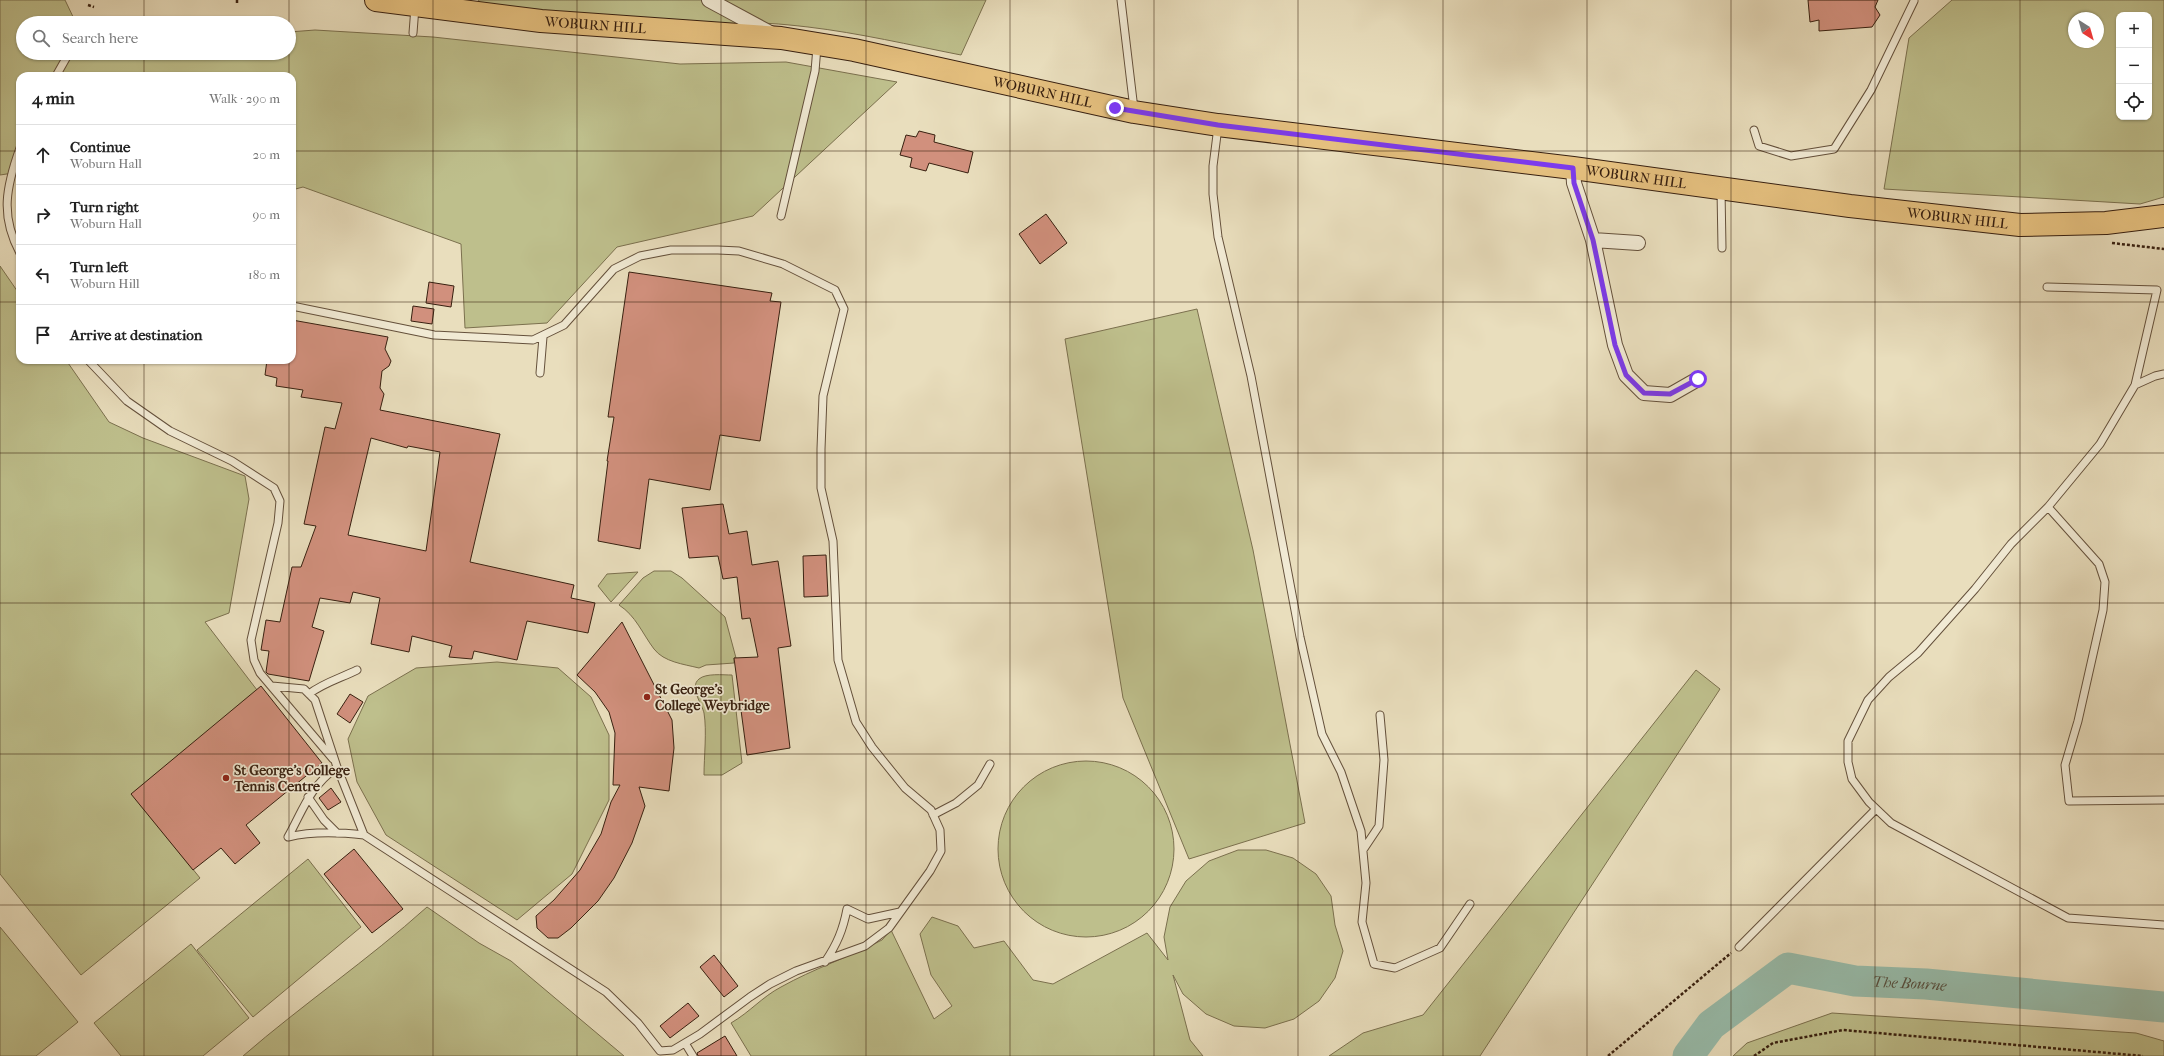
<!DOCTYPE html>
<html lang="en">
<head>
<meta charset="utf-8">
<style>
	:root { --surface:#fff; --page:#f6f6f6; --text:#222; --muted:#767676; --line:#e0e0e0 }
	body { margin:0; font-family:"IM FELL French Canon",serif; background:var(--page); color:var(--text) }
	.controls { position:absolute; right:12px; top:12px; display:grid; overflow:hidden; border-radius:8px; box-shadow:0 1px 3px #0004 }
	.controls button { width:36px; height:36px; display:grid; place-items:center; padding:0; border:0; border-bottom:1px solid var(--line); background:var(--surface); color:var(--text); font:20px sans-serif }
	.compass { position:absolute; left:2068px; top:12px; width:36px; height:36px; border-radius:50%; background:var(--surface); box-shadow:0 1px 3px #0004; rotate:143deg }
	.stop { position:absolute; width:12px; height:12px; margin:-9px; border:3px solid #7c3aed; border-radius:50%; background:#fff }
	.stop.end { background:#7c3aed; border-color:#fff; box-shadow:0 1px 4px #0008 }
	.list { margin:0; padding:0; list-style:none }
	h2 { display:flex; justify-content:space-between; align-items:center; height:52px; margin:0; padding:0 16px; font-size:17px }
	h2 small { font-size:13px; font-weight:400; color:var(--muted) }
	.list li { display:grid; grid-template-columns:26px 1fr auto; gap:12px; align-items:center; box-sizing:border-box; height:60px; padding:0 16px; border-top:1px solid var(--line) }
	.list b { display:block; font-size:15px; white-space:nowrap }
	.list p { margin:0; font-size:13px; white-space:nowrap; color:var(--muted) }
	.list em { font-size:13px; font-style:normal; color:var(--muted) }
	.icon { flex:none; width:22px; height:22px; fill:none; stroke:currentColor; stroke-width:2; stroke-linecap:round; stroke-linejoin:round }
	.map { position:relative; flex:none; width:2164px; height:1056px; overflow:hidden }
	.search { position:absolute; background:var(--surface); box-shadow:0 1px 3px #0004; left:16px; top:16px; width:280px; height:44px; display:flex; align-items:center; gap:10px; box-sizing:border-box; padding:0 14px; border-radius:22px; color:var(--muted); font-size:15px }
	.panel { position:absolute; background:var(--surface); box-shadow:0 1px 3px #0004; left:16px; top:72px; width:280px; height:292px; border-radius:12px }
	.map>svg:first-child { display:block }
	.green { fill:#bebf8c; stroke:#7b704e; fill-rule:evenodd }
	.lines { fill:none; stroke-linecap:round; stroke-linejoin:round }
	.river { stroke:#98bdac; stroke-width:31 }
	.building { fill:#d1907d; stroke:#382010; fill-rule:evenodd }
	.lane-casing { stroke:#64503b; stroke-width:9 }
	.street-casing { stroke:#64503b; stroke-width:16 }
	.primary-casing { stroke:#382010; stroke-width:24 }
	.path { stroke:#382010; stroke-width:2.5; stroke-dasharray:3 2; stroke-linecap:butt }
	.lane { stroke:#f1ead4; stroke-width:7 }
	.street { stroke:#f1ead4; stroke-width:14 }
	.primary { stroke:#e4bf7e; stroke-width:22 }
	.route { stroke:#7c3aed; stroke-width:5 }
	.grid { fill:none; stroke:#382010; stroke-width:1; stroke-opacity:0.55 }
	.poi-dot { fill:#8f2418; stroke:#f1ead4; stroke-width:1.5 }
	.labels { text-anchor:middle; stroke-width:3.5; stroke-linejoin:round; paint-order:stroke }
	.street-label { font-size:14px; fill:#382010; stroke:#f1ead4 }
	.poi-label { font-size:14px; font-weight:bold; fill:#382010; stroke:#f1ead4; text-anchor:start }
	.water-label { font-size:15px; font-style:italic; fill:#554f3f; stroke:#f1ead4 }
</style>
</head>
<body>
<div class="map">
<svg width="2164" height="1056" viewBox="0 0 2164 1056">
	<rect width="100%" height="100%" fill="#e9debd"/>
	<filter id="stains"><feTurbulence type="fractalNoise" baseFrequency=".005" numOctaves="4"/><feColorMatrix values="0 0 0 0 .2 0 0 0 0 .09 0 0 0 0 .02 0 0 0 .5 -.17"/></filter>
	<radialGradient id="worn" r=".72"><stop offset=".6" stop-color="#630" stop-opacity="0"/><stop offset="1" stop-color="#630" stop-opacity=".3"/></radialGradient>
	<path class="green" d="M0,0H65L76,23H23V53H289V32L315,30L433,37L680,64L786,62L897,82L753,216L617,247L547,323L465,328L461,244L303,187L292,190V76H20V172L0,175Z
		M478,0H986L961,55C910,45 859,33 808,27C781,24 756,21 729,25L485,9Z
		M1952,0H2164V197L2140,204L1884,189L1909,38ZM2119,15H2149V117H2119ZM2074,18H2098V42H2074Z
		M0,266L20,295V360H66L109,422L143,438L245,476L249,499L229,613L205,622L257,690L132,794L200,878L81,975L0,874Z
		M1197,309L1253,550L1305,823L1189,859L1123,698L1065,339Z
		M654,571H671L682,578L725,617L736,658H734V663L706,665L699,668C683,664 664,662 654,649C642,633 636,616 619,605L643,578Z
		M638,572L611,602L598,586L607,574Z
		M497,662L558,668L591,697L609,735V800L572,874L517,920L386,835L357,782L348,739L368,696L416,668Z
		M1696,670L1720,689L1480,1056H1329L1363,1033L1423,1015Z
		M732,675L742,763L722,775H704C704,757 707,731 704,713C702,704 689,687 699,679C706,673 723,675 732,675Z
		M998 849a88 88 0 1 1 176 0a88 88 0 1 1-176 0Z
		M1238,850H1266L1293,858L1316,874L1331,896L1335,925L1343,951L1335,978L1319,1001L1294,1019L1265,1028L1234,1026L1206,1014L1183,994L1173,975L1190,1040L1203,1056H751L731,1023C750,1012 762,997 781,987C813,969 849,957 882,940L891,930L934,1019L952,1006L931,975L920,934L932,917L958,926L974,948L1004,941L1033,980L1053,984L1147,933L1168,960L1164,937L1170,907L1186,881L1209,861Z
		M308,859L361,927L253,1017L197,950Z
		M427,907L479,943L511,961L624,1056H243C303,1004 368,960 427,907Z
		M0,927L78,1022L36,1056H0Z
		M191,944L249,1018L203,1056H121L94,1023Z
		M1832,1013L2136,1033L2164,1041V1056H1733L1747,1043Z"/>
	<g class="lines">
		<path class="river" id="s1" d="M1688,1056L1711,1025L1788,968L1855,981L1926,984L2164,1007"/>
	</g>
	<path class="building" d="M1808,0H1878L1875,7L1880,15L1872,27L1819,31V20L1810,22Z
		M919,131L935,135L934,142L973,152L968,173L929,163L926,171L910,167L912,158L900,155L906,135L916,137Z
		M1046,214L1067,243L1040,264L1019,234Z
		M629,272L772,293L770,301L781,302L760,441L720,435L710,490L649,479L640,549L598,541L608,461H607L614,417H608Z
		M429,282L454,286L451,307L426,303Z
		M413,306L434,309L432,324L411,321Z
		M292,320L388,337L385,349L391,361L389,366L382,371L380,388L384,394L380,410L500,434L470,562L574,585L571,598L595,603L588,633L527,621L517,660L474,651L472,659L449,657L452,646L412,636L409,652L371,644L380,598L353,592L350,603L320,598L312,627L324,631L309,681L268,674L266,672L269,651L261,650L266,620L280,622L292,567H301L316,526L304,524L325,427L335,429L342,403L301,397L303,390L276,386L277,378L265,375L267,360H292ZM371,438L407,448L408,446L440,452L426,551L348,535Z
		M723,504L729,534L747,531L752,565L778,561L791,646L778,648L790,748L747,755L734,658L758,657L750,618L742,619L737,577L723,579L718,556L689,558L682,508Z
		M826,555L828,596L804,597L803,556Z
		M622,622L672,720L674,748L669,791L639,787L645,806L632,843L614,878L598,901L571,928L558,938H548L537,928L536,916L554,900L580,870L601,834L611,802L620,785H613L615,733L609,712L595,692L577,675Z
		M261,686L322,763L246,825L260,843L235,864L221,848L193,870L131,794Z
		M350,694L363,702L350,723L337,714Z
		M331,788L341,802L328,810L319,798Z
		M354,849L403,909L372,933L324,874Z
		M714,955L738,986L724,997L700,967Z
		M688,1003L699,1016L670,1038L660,1026Z
		M725,1036L737,1056H698L697,1053Z"/>
	<g class="lines">
		<g class="lane-casing">
			<path id="lane" d="M1121,0L1134,109
				M413,33L415,7
				M56,76L69,53
				M1218,127L1213,166V194L1218,237L1251,376L1300,637L1322,734L1341,772L1361,831L1366,883L1362,922L1374,964L1395,968L1440,948L1470,904
				M1754,130L1759,146L1791,156L1834,149L1871,90L1914,1
				M20,148C6,187 0,216 20,253
				M1721,190L1722,248
				M781,216L815,71L817,47
				M2047,287L2157,290L2135,385
				M88,360L127,401L170,431L232,461L274,488L280,501L278,523L251,640L254,660L260,673L333,759
				M540,373L543,337
				M2164,374L2155,376L2135,385L2100,444L2048,507L2011,544L1975,589L1918,653L1889,677L1868,700L1848,741V762L1852,779L1869,802L1891,823L2068,918L2164,925
				M2048,507L2099,564L2105,582L2103,610L2078,721L2065,765L2069,801L2164,800
				M272,686L304,689L315,700L337,767L364,835L606,992L638,1023L660,1051L673,1050L700,1034L750,997L770,984L796,971L865,946L889,928L930,871L941,851L940,830L931,810L905,788L872,747L856,722L838,660L833,541L821,488V449L823,396L844,309L835,290L783,264L739,251L718,250H671L640,256L614,269L564,325L533,340L434,335L292,306
				M309,694C323,683 341,678 357,670
				M337,767C309,788 304,808 288,837C313,831 338,832 364,835
				M308,797L324,820L337,833
				M933,815L956,803L978,785L990,764
				M1363,850L1379,826L1384,760L1380,715
				M1739,947L1876,809
				M825,962C837,944 843,930 847,909L868,919L900,912
				M685,1043L693,1056"/>
		</g>
		<g class="street-casing">
			<path id="street" d="M709,0L772,34
				M1573,168L1574,183L1593,240L1615,345L1626,375L1644,393L1670,395L1698,379
				M1593,240L1638,243"/>
		</g>
		<g class="primary-casing">
			<g id="primary">
				<path id="s2" d="M376,0L541,21L781,38L854,50L1134,112L1218,125L1573,168L1850,206L2020,225L2106,223L2164,216"/>
			</g>
		</g>
		<path class="path" d="M237,3V0
			M88,5L94,7
			M2112,243L2164,249
			M1608,1056L1731,953
			M1754,1056L1773,1043L1843,1030L2143,1056"/>
		<use href="#lane" class="lane"/>
		<use href="#street" class="street"/>
		<use href="#primary" class="primary"/>
	</g>
	<g class="lines">
		<path class="route" d="M1115,108L1218,125L1573,168L1574,183L1593,240L1615,345L1626,375L1644,393L1670,394L1698,379"/>
	</g>
	<path class="grid" d="M144,0V23M289,0V23M433,0V1056M577,0V1056M721,0V1056M866,0V1056M1010,0V1056M1154,0V1056M1298,0V1056M1443,0V1056M1587,0V1056M1731,0V1056M1875,0V1056M2020,0V1056M144,53V76M289,53V76M0,151H20M292,151H2164M0,302H20M292,302H2164M144,360V1056M289,360V1056M0,453H2164M0,603H2164M0,754H2164M0,905H2164"/>
	<g class="poi-dot">
		<circle cx="647" cy="697" r="4"/>
		<circle cx="226" cy="778" r="4"/>
	</g>
	<g class="labels">
		<g class="street-label">
			<text dy="5" stroke="none"><textPath href="#s2" startOffset="221">WOBURN HILL</textPath></text>
			<text dy="5" stroke="none"><textPath href="#s2" startOffset="674">WOBURN HILL</textPath></text>
			<text dy="5" stroke="none"><textPath href="#s2" startOffset="1274">WOBURN HILL</textPath></text>
			<text dy="5" stroke="none"><textPath href="#s2" startOffset="1598">WOBURN HILL</textPath></text>
		</g>
		<g class="poi-label">
			<text x="655" y="694">St George's<tspan x="655" dy="16">College Weybridge</tspan></text>
			<text x="234" y="775">St George's College<tspan x="234" dy="16">Tennis Centre</tspan></text>
		</g>
		<g class="water-label">
			<text dy="5" stroke="none"><textPath href="#s1" startOffset="257">The Bourne</textPath></text>
		</g>
	</g>
	<rect width="100%" height="100%" filter="url(#stains)"/>
	<rect width="100%" height="100%" fill="url(#worn)"/>
</svg>
<div class="controls">
<button>+</button>
<button>−</button>
<button><svg class="icon" aria-label="locate" viewBox="0 0 24 24"><circle cx="12" cy="12" r="6"/><path d="M12 2v4M12 18v4M2 12h4M18 12h4"/></svg></button>
</div>
<svg class="compass" viewBox="-18 -18 36 36"><path d="M0-13l5 13h-10z" fill="#e53935"/><path d="M0 13l5-13h-10z" fill="#767676"/></svg>
<div class="stop" style="left:1698px;top:379px"></div>
<div class="stop end" style="left:1115px;top:108px"></div>
<div class="search"><svg class="icon" aria-label="search" viewBox="0 0 24 24"><circle cx="10" cy="10" r="6"/><path d="M15 15l6 6"/></svg>Search here</div>
<section class="panel">
<h2>4 min<small>Walk · 290 m</small></h2>
<ul class="list">
<li><svg class="icon" aria-label="ahead" viewBox="0 0 24 24"><path d="M12 20V5M6 11l6-6 6 6"/></svg><div><b>Continue</b><p>Woburn Hall</p></div><em>20 m</em></li>
<li><svg class="icon" aria-label="right" viewBox="0 0 24 24"><path d="M7 20v-9h11M14 6l5 5-5 5"/></svg><div><b>Turn right</b><p>Woburn Hall</p></div><em>90 m</em></li>
<li><svg class="icon" aria-label="left" viewBox="0 0 24 24"><path d="M17 20v-9H6M10 6l-5 5 5 5"/></svg><div><b>Turn left</b><p>Woburn Hill</p></div><em>180 m</em></li>
<li><svg class="icon" aria-label="arrive" viewBox="0 0 24 24"><path d="M6 21V4h12l-3 4 3 4H6"/></svg><div><b>Arrive at destination</b></div></li>
</ul>
</section>
</div>
</body>
</html>
